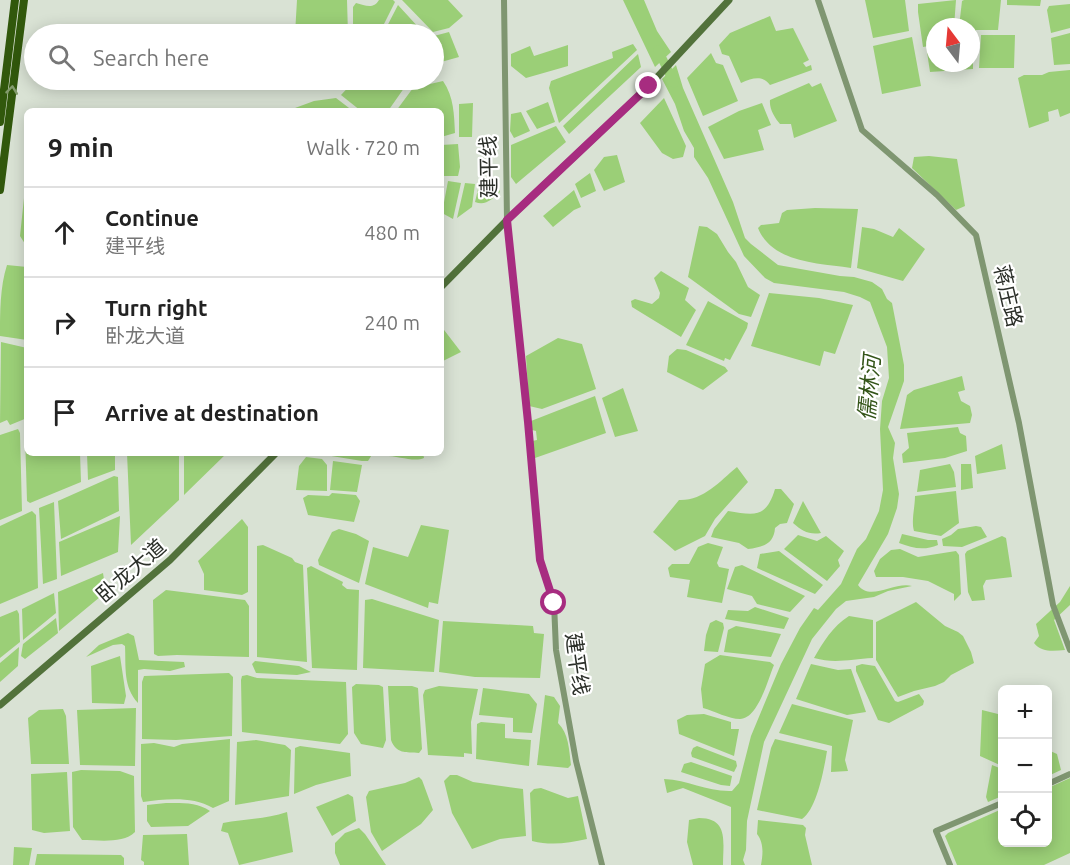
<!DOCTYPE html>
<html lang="en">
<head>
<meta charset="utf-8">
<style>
	:root { --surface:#fff; --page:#f2f2f2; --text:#222; --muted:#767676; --line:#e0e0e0 }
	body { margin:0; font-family:Ubuntu,"Noto Sans SC",sans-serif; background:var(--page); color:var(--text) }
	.controls { position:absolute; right:18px; bottom:18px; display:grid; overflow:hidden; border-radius:9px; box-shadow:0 3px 15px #0003 }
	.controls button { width:54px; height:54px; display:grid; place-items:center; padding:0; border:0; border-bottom:2px solid var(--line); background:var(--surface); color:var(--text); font:30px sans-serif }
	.compass { position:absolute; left:926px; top:18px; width:54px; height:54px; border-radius:50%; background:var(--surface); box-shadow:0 3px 15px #0003; rotate:344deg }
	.stop { position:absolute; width:18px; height:18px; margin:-14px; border:4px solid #a72c80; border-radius:50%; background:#fff }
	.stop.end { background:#a72c80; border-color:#fff; box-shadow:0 2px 6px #0008 }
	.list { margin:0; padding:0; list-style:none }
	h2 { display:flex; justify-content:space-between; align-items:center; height:78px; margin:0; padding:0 24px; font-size:26px }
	h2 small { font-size:20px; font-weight:400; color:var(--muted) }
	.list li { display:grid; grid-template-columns:39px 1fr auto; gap:18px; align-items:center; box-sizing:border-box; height:90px; padding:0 24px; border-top:2px solid var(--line) }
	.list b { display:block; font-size:22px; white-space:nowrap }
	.list p { margin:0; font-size:20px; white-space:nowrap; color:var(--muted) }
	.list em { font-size:20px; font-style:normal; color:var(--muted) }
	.icon { flex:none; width:33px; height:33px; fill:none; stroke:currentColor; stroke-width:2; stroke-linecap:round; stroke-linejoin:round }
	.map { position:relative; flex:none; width:1070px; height:865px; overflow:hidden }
	.search { position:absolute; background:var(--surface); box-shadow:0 3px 15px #0003; left:24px; top:24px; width:420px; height:66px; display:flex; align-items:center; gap:15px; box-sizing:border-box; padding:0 21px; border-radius:33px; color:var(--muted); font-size:22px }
	.panel { position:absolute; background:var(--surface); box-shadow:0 3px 15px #0003; left:24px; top:108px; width:420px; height:348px; border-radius:9px }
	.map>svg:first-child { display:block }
	.water { fill:#9bcf77 }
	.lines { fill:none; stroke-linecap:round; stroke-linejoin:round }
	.river { stroke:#9bcf77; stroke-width:9 }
	.tertiary { stroke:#7f9671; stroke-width:6 }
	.secondary { stroke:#52723b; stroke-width:7 }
	.primary { stroke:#31580c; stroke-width:8 }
	.oneway { stroke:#839b6d }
	.route { stroke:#a72c80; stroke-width:8 }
	.labels { text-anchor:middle; stroke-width:4.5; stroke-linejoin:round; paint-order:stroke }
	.street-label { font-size:21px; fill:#2b2f29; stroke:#fff }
	.water-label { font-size:22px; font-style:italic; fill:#345519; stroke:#fff }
</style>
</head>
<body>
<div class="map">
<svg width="1070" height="865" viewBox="0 0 1070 865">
	<rect width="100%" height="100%" fill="#d9e2d4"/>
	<path class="water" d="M297,0H347L348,34H295Z
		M379,0H393L395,2L379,34H353V7L356,3C365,5 373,10 379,0Z
		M402,0H448L463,16L449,28L433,32Z
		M623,0H644L657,31L671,52L655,67Z
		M865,0H905L909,31L873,38Z
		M956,0L954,27H935V45L923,47L918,12V4Z
		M964,0H1001L998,30H976L974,39L971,38V27H959L962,1Z
		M1007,0H1041L1040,6L1007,5Z
		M1070,4V28L1051,33L1047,10L1049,6Z
		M398,5L420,29L418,34H383Z
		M770,16L776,31L793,28L809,60L803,63L806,67L811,65L812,70L770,85C762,75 753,78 741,83L729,56L722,54L719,45L730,33Z
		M449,32L459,57L434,64V36Z
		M1070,33V64L1054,65L1051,38Z
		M981,35H1015L1014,68H979Z
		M912,37L921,86L882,94L873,46Z
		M633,44L637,50L559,123L549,88L551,81L613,58L612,52Z
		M971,44L973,47V69L930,72L927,52L935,51V63H971Z
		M568,45V66L526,78L511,66V54L530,46L534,56Z
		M711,53L716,63L723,65L738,101L703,116L687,78Z
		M638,54L641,67L569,134L563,126Z
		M676,65L683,88L733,202L745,238L751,244L778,265L840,276L854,277L872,282L882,289L887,299L892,303L904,365V381L888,427L895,443L893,458L899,494L897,508L888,534L858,585C870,602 895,581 912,586L888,591L874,597L846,601L836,609L812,639L764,742L747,821L746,850L743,860L745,865H731V807L683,788L667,793L664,779C689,780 707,792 732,791L739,783L751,736L781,664L800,628L814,608L818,610L841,584L857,549L866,539L879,511L883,490L880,429L882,401L889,378L887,347L870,302L860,297L844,292L774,283L765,278L744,256L708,178L694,157V148L684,131L675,104L662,79Z
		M1070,70V113L1060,117L1058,109L1048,112L1049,121L1029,128L1018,78L1024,75H1042L1049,72Z
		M355,80H404L409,81L388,111H361L341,95Z
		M443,81C454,97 454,114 455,133L441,137V111H396L413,88Z
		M809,83L812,87L821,83L837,121L794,138L791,124H780C775,118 769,109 770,100Z
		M336,98L353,111H295V108L314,101Z
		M664,98L686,146L683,157L673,159L662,153L640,123Z
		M548,102L555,122L537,129L526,111Z
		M473,103L472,137H459V104Z
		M762,103L771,125L758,130L764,150L724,159L708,127L739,111Z
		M521,112L530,131L514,138L510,131L511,114Z
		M556,126L566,142L516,184L511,177V145Z
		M458,144L460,167L458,176H442L441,145Z
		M617,155L625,182L604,191L594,170L604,157Z
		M929,156L957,159L965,206L956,210L912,168L914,157Z
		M590,173L596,191L581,198L575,184Z
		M26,179H27V247L20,236Z
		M448,181L461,183L453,219L442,213Z
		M465,183L475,184L472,207L457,218Z
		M479,185H497L500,192C492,199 486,206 475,202Z
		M574,190L581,207L574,210L553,227L543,216Z
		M815,208L858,209L851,268C818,263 772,263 758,228L761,225L779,223L782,213L787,210Z
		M699,226L707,227L717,234L728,252L736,262L748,287L760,295L751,317L739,314L688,277Z
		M862,227L874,229L893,237L899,228L925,249L903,281L857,268Z
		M7,265L27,267V340L0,336C0,313 0,286 7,265Z
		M661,271L689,288L685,300L696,310L681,337L632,307L631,301L635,299L652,304L659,298L660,293L654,278Z
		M769,293L819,298L853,305L835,354L824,351L820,366L751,346Z
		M708,301L748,323L747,328L730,360L725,358L724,361L686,345Z
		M441,326L461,352L441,362Z
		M558,338L582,344L596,389L542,409L529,406L526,356Z
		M1,342L27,348V418L10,425L7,420L0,423Z
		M677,349L686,350L725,367L728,371L703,390L667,372L669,356Z
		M962,376L965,390L958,392L961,401L970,406L972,415L970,423L900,429L907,395L914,390Z
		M623,388L638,431L615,437L602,398Z
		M595,396L606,433L535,458L532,441L537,440L536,431L532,430L531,421Z
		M958,427L960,433L966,436L967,451L945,458L903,463L902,454L909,448L907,433Z
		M18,429L20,433L22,511L0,520V435Z
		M27,432V453H80L81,482L30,503L27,501L25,434Z
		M1002,444L1006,469L977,474L975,456Z
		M87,453H115V470L88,480Z
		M127,453H179V500L131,545Z
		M184,453H227L184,495Z
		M313,453H373L368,461H362Z
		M380,453H423L424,458C413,463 394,454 380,456Z
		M306,457L322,459L327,465V491L296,490L299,466Z
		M333,461L362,465L357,492L330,490Z
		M950,464L954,472L956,487L917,492L920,470Z
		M961,464H971L973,488L961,490Z
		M737,467L748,482L715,519L705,536L675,551L653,532L679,500C703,501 719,482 737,467Z
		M114,476L118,477L119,511L61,539L58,501Z
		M775,489H781L794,504L787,523L780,524L775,528C774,544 763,547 748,549L739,543L711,537L714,529L728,511C754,515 766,519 775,489Z
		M956,491L959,523L941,536L914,531C911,521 915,507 915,496Z
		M332,493L356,495L360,501L354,522L308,515L303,498L308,495L329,496Z
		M803,501L821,533C809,535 802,531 793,523Z
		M54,502L57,579L43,584L39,508Z
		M32,511L36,515L38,588L0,604V526Z
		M120,516L118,552L61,576L59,542Z
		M242,519L248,527V592L242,595L204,590V574L198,561Z
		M421,525L449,530L438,604L429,602L428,608L365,584L373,547L408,557Z
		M976,526L981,527L987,537L962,547L943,546L942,539L951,535L958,529Z
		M339,529L356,534L369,541L359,583L319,565L318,560L332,532Z
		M902,534L928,540H937L938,545C924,551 912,548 899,543Z
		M798,535L817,541L826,536L844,551L838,560L840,566L827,581L784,549Z
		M1002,536L1006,538L1012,577L986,580L983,586L985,600L972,601L968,592L965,554L967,551Z
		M708,543L723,547L717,563L719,567L729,569L722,603L687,597L690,580L670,577L668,568L672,564H689L698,547Z
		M263,545L292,558L295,562L303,565L307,662L257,657V546Z
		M900,549L918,557L956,551L959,555L961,594L954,601V594L928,581L903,577H876L874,571L880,559L891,550Z
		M779,551L823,585L815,594L757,568L760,554Z
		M742,565L805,596L790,612L757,604L752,596L727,589L735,567Z
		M311,566L343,582L342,585L347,589L359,590L357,670L312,668L307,568Z
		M103,573L106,592L59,631L58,592Z
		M1070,586V605L1054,620L1065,650C1054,651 1042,653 1034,643L1039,636L1036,624L1060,602Z
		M166,590L245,600L249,606V657L177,655L158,656L154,654L153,600Z
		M54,593L56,613L23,640L22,609Z
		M372,599L439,620L434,672L363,668L365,600Z
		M916,602L945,626L958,632L963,636L971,652L974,663L951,675L944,682L935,686L914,691L898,697L876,660V622Z
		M755,607L789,618L784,629L725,619L728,610L748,611Z
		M17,610L19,614L20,642L0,658V617Z
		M849,616L873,620V658C851,659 835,664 814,658C824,641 832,627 849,616Z
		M56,618L58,633L25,659L21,656L23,644Z
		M716,620L723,623L724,628L718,652L704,651L706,635L710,623Z
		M443,621L533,626L534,633L544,634L540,678L475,677L439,672Z
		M736,626L781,634L771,657L724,652L728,630Z
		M128,633L134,636L139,660L184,662L185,667L170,671L144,669L138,670V703C123,687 126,667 125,646L122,644L113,645L86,657L99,645Z
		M19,647L18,666L0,682V663Z
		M720,655L770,662L774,665C768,679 758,719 740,719C729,719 714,711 703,708L701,689L705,664Z
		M120,656L126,696L124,704L92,703L91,666Z
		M255,661L299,666L311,672L297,675L256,673L252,664Z
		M811,664L838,670L851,669L866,712L847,715L796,699Z
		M862,664L875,666L895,701L898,702L919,694L924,701L923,705L889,723L878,720L856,671V666Z
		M229,673L233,677L232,736L176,740L142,739V682L144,676Z
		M247,675L257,678L346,682L348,734L340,744L242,732L241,680L242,676Z
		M356,684L379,685L383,687L386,740L383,748L361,744L354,733L352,687Z
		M388,686H412L418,688L422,749L419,753C406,752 396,754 391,740Z
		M439,686L478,689L471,722L472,754L464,753V757L428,755L423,695L425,690Z
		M483,688L529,694L537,704L532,733L513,732V718L479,715Z
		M545,695L554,697L560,706L558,723C569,734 569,750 571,765L568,768L537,765Z
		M792,704L853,720L845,760L848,771L831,772L832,746L779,733Z
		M136,708L135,766L80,765L77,710Z
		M63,709L66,716L69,764H31L28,718L39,710Z
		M982,710L1002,715V766L980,756Z
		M704,714L731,722V729H739L734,756L679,734L677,720L687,715Z
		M481,722L505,724V738L531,740L529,766L476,759L477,724Z
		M230,739L229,801L213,808C192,796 166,799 143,802L141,796V744L154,743L174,747L182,744Z
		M775,739L827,751C824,769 817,809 802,819L757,810L771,748Z
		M256,740L285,745L291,750L289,796L235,805L237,742Z
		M300,746L350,753L351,776L316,785L294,794L295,748Z
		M697,746L736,761L737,766L734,772L692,757L691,753L693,748Z
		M1048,750L1057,754L1061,770L1048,776Z
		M691,762L732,776L730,786L721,785L681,772L684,764Z
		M992,765L1002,769V796L988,802L986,797Z
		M81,770L120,771L134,776L135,832C123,844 98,840 82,840L73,827L72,772Z
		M67,772L70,831L44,833L32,830L31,774Z
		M450,775H457L473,782L523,789L526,836L500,839L472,849L452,813L444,781Z
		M419,777L422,780L433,810L421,824L382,851L371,832L366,797L369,791L405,783Z
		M1070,778V853L1044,865H957L945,836L948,833L1002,809V842H1048V788Z
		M541,788L568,798L578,796L587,839C568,843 552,846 532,841L530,793L534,789Z
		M348,794L353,797L356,821L332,836L316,807Z
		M166,803C182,803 197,802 210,811L188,826L151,827L147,821V805Z
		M287,812L293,852L239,865L228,833L221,831L223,823C245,819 266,819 287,812Z
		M699,818C729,818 723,842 723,865H693L687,842L689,820Z
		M758,820L803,825L806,828L805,835L812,865H761C763,854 764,843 757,834Z
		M359,828L365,834L386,865H340L335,853V843L345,833Z
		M187,834L189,865H144V862L141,860L143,835Z
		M14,847L32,848L29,865H13Z
		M37,854L121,855L124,858V865H35Z"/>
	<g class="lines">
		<path class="river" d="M658,50L674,83"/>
		<path class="tertiary" d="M504,0L507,220L528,422L540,560L554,603L556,650L576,761L602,865
			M818,0L862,130L937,195L976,235L1019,423L1053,605L1070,650
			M1048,784L1070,774
			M950,865L936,831L1002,803"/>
		<path class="secondary" d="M441,287L507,220L649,86L729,0
			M0,705L170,560L276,453"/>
		<path class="primary" d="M0,122L15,0
			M0,190L24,0"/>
	</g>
	<defs><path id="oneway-chevron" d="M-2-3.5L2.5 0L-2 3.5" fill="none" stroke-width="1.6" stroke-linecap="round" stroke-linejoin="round" transform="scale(1.5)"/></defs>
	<use class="oneway" href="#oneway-chevron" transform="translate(12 90) rotate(-83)"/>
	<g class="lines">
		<path class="route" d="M554,603L540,560L528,422L507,220L649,86"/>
	</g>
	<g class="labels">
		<g class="street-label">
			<text transform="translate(489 167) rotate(-91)" y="7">建平线</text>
			<text transform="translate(1008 296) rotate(77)" y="7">蒋庄路</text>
			<text transform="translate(131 571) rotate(-41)" y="7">卧龙大道</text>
			<text transform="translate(577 664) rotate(82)" y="7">建平线</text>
		</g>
		<g class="water-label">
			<text transform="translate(869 388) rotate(-85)" y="8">儒林河</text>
		</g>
	</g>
</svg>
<div class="controls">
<button>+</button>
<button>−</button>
<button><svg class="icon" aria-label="locate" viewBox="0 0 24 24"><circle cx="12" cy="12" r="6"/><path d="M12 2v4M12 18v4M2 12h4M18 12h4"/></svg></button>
</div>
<svg class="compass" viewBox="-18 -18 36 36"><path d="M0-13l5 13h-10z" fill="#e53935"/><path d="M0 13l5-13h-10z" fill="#767676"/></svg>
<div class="stop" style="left:554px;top:603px"></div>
<div class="stop end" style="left:649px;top:86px"></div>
<div class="search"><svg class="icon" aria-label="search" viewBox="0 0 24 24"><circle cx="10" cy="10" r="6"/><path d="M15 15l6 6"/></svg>Search here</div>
<section class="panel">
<h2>9 min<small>Walk · 720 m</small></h2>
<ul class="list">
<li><svg class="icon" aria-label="ahead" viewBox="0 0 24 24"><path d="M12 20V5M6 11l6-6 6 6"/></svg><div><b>Continue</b><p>建平线</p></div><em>480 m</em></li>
<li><svg class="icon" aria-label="right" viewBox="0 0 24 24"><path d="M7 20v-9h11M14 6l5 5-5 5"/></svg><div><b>Turn right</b><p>卧龙大道</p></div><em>240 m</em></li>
<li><svg class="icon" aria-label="arrive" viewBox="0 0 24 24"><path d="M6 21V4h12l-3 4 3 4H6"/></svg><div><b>Arrive at destination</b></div></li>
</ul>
</section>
</div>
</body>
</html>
